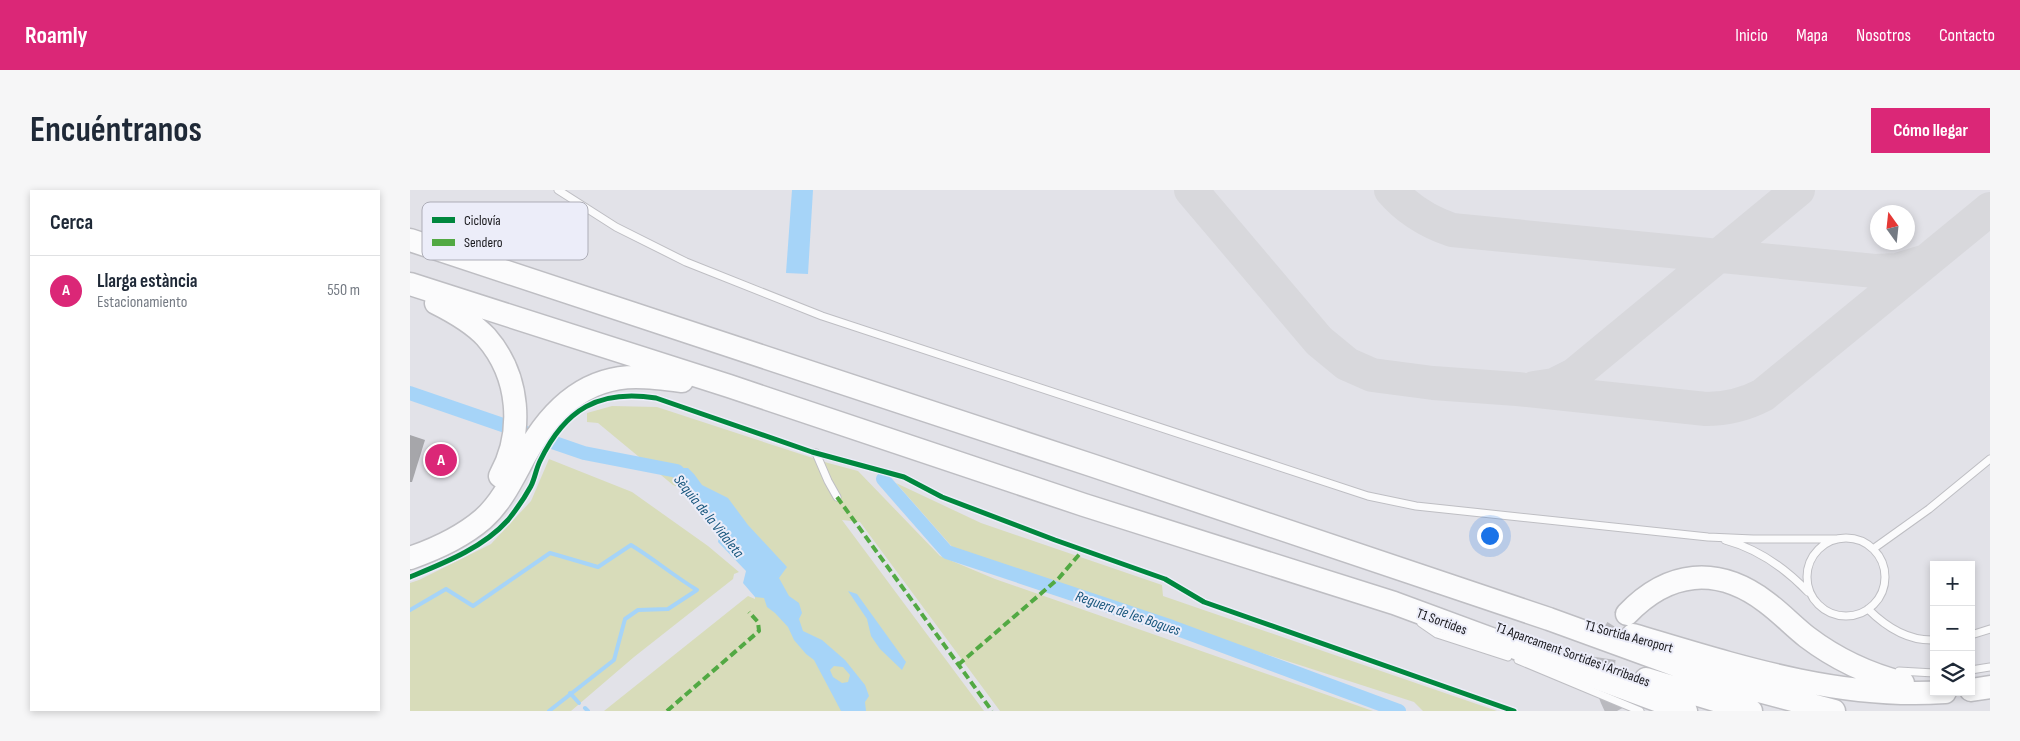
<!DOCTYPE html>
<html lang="es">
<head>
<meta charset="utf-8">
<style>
	:root { --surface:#fff; --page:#f6f6f7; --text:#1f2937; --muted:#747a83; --line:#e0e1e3; --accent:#db2777 }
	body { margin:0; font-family:"Sofia Sans Condensed",sans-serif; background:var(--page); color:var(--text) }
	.controls { position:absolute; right:15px; bottom:15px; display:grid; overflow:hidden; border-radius:0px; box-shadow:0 2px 8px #0003 }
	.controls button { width:45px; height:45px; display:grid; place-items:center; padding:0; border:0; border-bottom:1px solid var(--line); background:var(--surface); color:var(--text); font:25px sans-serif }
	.compass { position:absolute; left:1460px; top:15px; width:45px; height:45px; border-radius:50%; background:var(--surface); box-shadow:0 2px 8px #0003; rotate:345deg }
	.you { position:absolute; left:1079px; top:345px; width:18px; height:18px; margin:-12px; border:4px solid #fff; border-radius:50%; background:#1a73e8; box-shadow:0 0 0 8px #1a73e833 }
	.badge { display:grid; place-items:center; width:32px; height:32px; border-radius:50%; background:var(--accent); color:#fff; font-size:16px; font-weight:700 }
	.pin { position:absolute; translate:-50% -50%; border:2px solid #fff; box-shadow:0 1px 5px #0006 }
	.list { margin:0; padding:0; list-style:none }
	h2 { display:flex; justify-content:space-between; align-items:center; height:65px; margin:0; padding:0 20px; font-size:21px }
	h2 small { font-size:16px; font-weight:400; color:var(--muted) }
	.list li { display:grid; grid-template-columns:32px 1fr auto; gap:15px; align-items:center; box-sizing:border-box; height:70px; padding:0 20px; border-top:1px solid var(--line) }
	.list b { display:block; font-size:19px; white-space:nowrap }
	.list p { margin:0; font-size:16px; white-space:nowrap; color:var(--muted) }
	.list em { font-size:16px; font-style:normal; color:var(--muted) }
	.icon { flex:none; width:28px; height:28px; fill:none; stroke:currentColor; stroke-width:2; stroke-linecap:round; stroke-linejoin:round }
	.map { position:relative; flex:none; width:1580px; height:521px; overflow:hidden; border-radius:0px }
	header { display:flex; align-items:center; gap:30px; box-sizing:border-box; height:70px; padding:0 25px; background:var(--accent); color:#fff }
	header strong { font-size:24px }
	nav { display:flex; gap:28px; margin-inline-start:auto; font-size:18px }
	.intro { display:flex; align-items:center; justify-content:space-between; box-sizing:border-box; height:120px; padding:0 30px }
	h1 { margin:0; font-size:35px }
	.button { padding:12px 22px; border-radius:0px; background:var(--accent); color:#fff; font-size:18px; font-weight:700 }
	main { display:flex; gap:30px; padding:0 30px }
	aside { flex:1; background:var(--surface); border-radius:0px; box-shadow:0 2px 8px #0003 }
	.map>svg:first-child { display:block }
	.green { fill:#d8dcba }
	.water { fill:#a6d4f8; fill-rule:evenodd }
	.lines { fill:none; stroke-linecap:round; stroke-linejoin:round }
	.stream { stroke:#a6d4f8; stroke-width:4 }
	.canal { stroke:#a6d4f8; stroke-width:14 }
	.taxiway { stroke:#d8d8dc; stroke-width:34 }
	.building { fill:#a6a6aa }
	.primary-tunnel { stroke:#bababf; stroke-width:22; stroke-dasharray:22 11; stroke-linecap:butt }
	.service-casing { stroke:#bebec3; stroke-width:9 }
	.primary-casing { stroke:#bebec3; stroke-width:25 }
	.service { stroke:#fbfbfc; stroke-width:7 }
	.primary { stroke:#fbfbfc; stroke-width:22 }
	.quiet { stroke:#52a943; stroke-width:4; stroke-dasharray:8 4; stroke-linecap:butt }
	.cycleway-casing { stroke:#ecedf9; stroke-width:8 }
	.cycleway { stroke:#00873e; stroke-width:5 }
	.labels { text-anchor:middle; stroke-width:4; stroke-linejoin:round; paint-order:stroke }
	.street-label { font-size:14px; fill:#19191d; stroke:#ecedf9 }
	.water-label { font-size:15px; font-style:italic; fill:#17567d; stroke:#ecedf9 }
	.key { fill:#ecedf9; stroke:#adadb7; stroke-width:1 }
	.key-label { font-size:14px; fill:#19191d }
</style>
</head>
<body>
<header>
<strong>Roamly</strong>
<nav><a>Inicio</a><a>Mapa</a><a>Nosotros</a><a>Contacto</a></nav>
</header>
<div class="intro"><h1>Encuéntranos</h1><a class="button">Cómo llegar</a></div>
<main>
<aside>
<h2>Cerca<small></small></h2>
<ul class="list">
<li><span class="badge">A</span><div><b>Llarga estància</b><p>Estacionamiento</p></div><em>550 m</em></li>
</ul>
</aside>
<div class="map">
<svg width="1580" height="521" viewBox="0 0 1580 521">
	<rect width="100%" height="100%" fill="#e2e2e8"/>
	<path class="green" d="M202,216L247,217L418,273L448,281L530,366L585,389L963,521H590L450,332L432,330L574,521H194L338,406L345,409V407L363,378L318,317L263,295L188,233L177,232V223Z
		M139,269L222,302L298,356L329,382L324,384L323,389L224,467L161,521H0V393L9,390L81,354L121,311Z
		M486,293L571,333L752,395L753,406L1087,521H1013L1004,512L812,450L544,359Z"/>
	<path class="water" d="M382,0H403L398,84L376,83Z
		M270,278H278L284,284L292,295L318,308L338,335L377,377L369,388L379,406L389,413L392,423L389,429L393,441L412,450L435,470L455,495L459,506L455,512L456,521H431L404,470L396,464L384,450L378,437L365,423L357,417L354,408L345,407L333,393L336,381L308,352L310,340L282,313L280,305L275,299L276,294ZM424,476L433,477L440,485L438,492L432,493L423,487L420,480Z
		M438,401L447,404L496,472L492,480L470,459L461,446L457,429Z"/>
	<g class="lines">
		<path class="stream" d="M0,420L36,399L63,416L140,363L188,377L221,355C244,369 264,386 287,400L258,419L228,420L215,429L204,470L139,521
			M160,503L169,513
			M175,518L178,521"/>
		<path class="canal" d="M0,203L174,263L267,281L287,307
			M473,289L537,362L762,437L989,521"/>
		<path class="taxiway" d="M781,0L909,151L937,174L962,185L1023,193L1107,199L1296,219C1317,219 1334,215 1353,205L1580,19
			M981,0C997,19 1019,32 1042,40L1465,81L1487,80L1513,72
			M1124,198L1144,195L1164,185L1388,0"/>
	</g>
	<path class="building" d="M0,245L15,250L2,292H0Z"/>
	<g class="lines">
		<path class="primary-tunnel" d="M1207,521C1187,484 1190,456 1217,424"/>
		<g class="service-casing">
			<path id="service" d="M148,0L206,37L276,72L412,126L958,306L1006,316L1298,347L1343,349H1428
				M406,263L418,291L427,307
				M1397 387a39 39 0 1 1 78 0a39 39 0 1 1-78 0Z
				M1315,350C1349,359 1375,378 1398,402
				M1463,359L1519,319L1580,269
				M1458,419C1475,436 1498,451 1524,450
				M1011,433L1027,444L1098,467
				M1561,445L1580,439
				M1108,470L1230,521
				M1561,480L1580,477
				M1489,481L1524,483"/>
		</g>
		<g class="primary-casing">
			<path id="primary" d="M0,50L684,276L1139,429L1304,489L1424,521
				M0,94L319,196L674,315L984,413L1276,521
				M26,113C44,122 62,132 76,147C110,186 114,242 90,286
				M0,368C26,359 52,347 73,329C92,312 103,288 115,266C139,222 173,187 226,187C241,187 257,189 272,191
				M1217,424C1258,381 1307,375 1356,412C1371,423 1383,436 1397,447C1426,469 1458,484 1493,493
				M1223,445C1324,475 1429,510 1535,502
				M1236,489L1341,521
				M1561,500L1580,497"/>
		</g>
		<use href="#service" class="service"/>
		<use href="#primary" class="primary"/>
		<path class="quiet" d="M427,307L582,521
			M548,475L649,388L673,360
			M257,521L349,441L348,432L339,422"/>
		<g class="cycleway-casing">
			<path id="cycleway" d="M0,387C34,373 73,358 98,330C106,320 115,307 121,296C125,288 126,279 130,271C155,219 189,199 246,208L402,262L494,287L532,307L645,350L755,389L794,412L1104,521"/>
		</g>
		<use href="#cycleway" class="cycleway"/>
	</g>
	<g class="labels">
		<g class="street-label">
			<text transform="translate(1032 431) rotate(20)" y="5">T1 Sortides</text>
			<text transform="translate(1219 446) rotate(15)" y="5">T1 Sortida Aeroport</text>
			<text transform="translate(1163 464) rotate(20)" y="5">T1 Aparcament Sortides i Arribades</text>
		</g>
		<g class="water-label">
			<text transform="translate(299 326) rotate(51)" y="5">Sèquia de la Vidaleta</text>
			<text transform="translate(718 423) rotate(19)" y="5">Reguera de les Bogues</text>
		</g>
	</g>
	<rect x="12" y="12" width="166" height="58" rx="8" class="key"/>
	<rect x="22" y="27" width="23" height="6" fill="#00873e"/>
	<rect x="22" y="49" width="23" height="7" fill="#52a943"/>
	<g class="key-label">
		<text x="54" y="35">Ciclovía</text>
		<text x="54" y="57">Sendero</text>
	</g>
</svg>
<div class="controls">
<button>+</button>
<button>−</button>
<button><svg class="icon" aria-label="layers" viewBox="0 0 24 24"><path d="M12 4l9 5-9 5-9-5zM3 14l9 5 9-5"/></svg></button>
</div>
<svg class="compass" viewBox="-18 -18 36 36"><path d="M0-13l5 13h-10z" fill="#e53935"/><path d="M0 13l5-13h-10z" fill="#747a83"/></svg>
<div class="you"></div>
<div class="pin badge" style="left:31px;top:270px">A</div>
</div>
</main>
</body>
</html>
